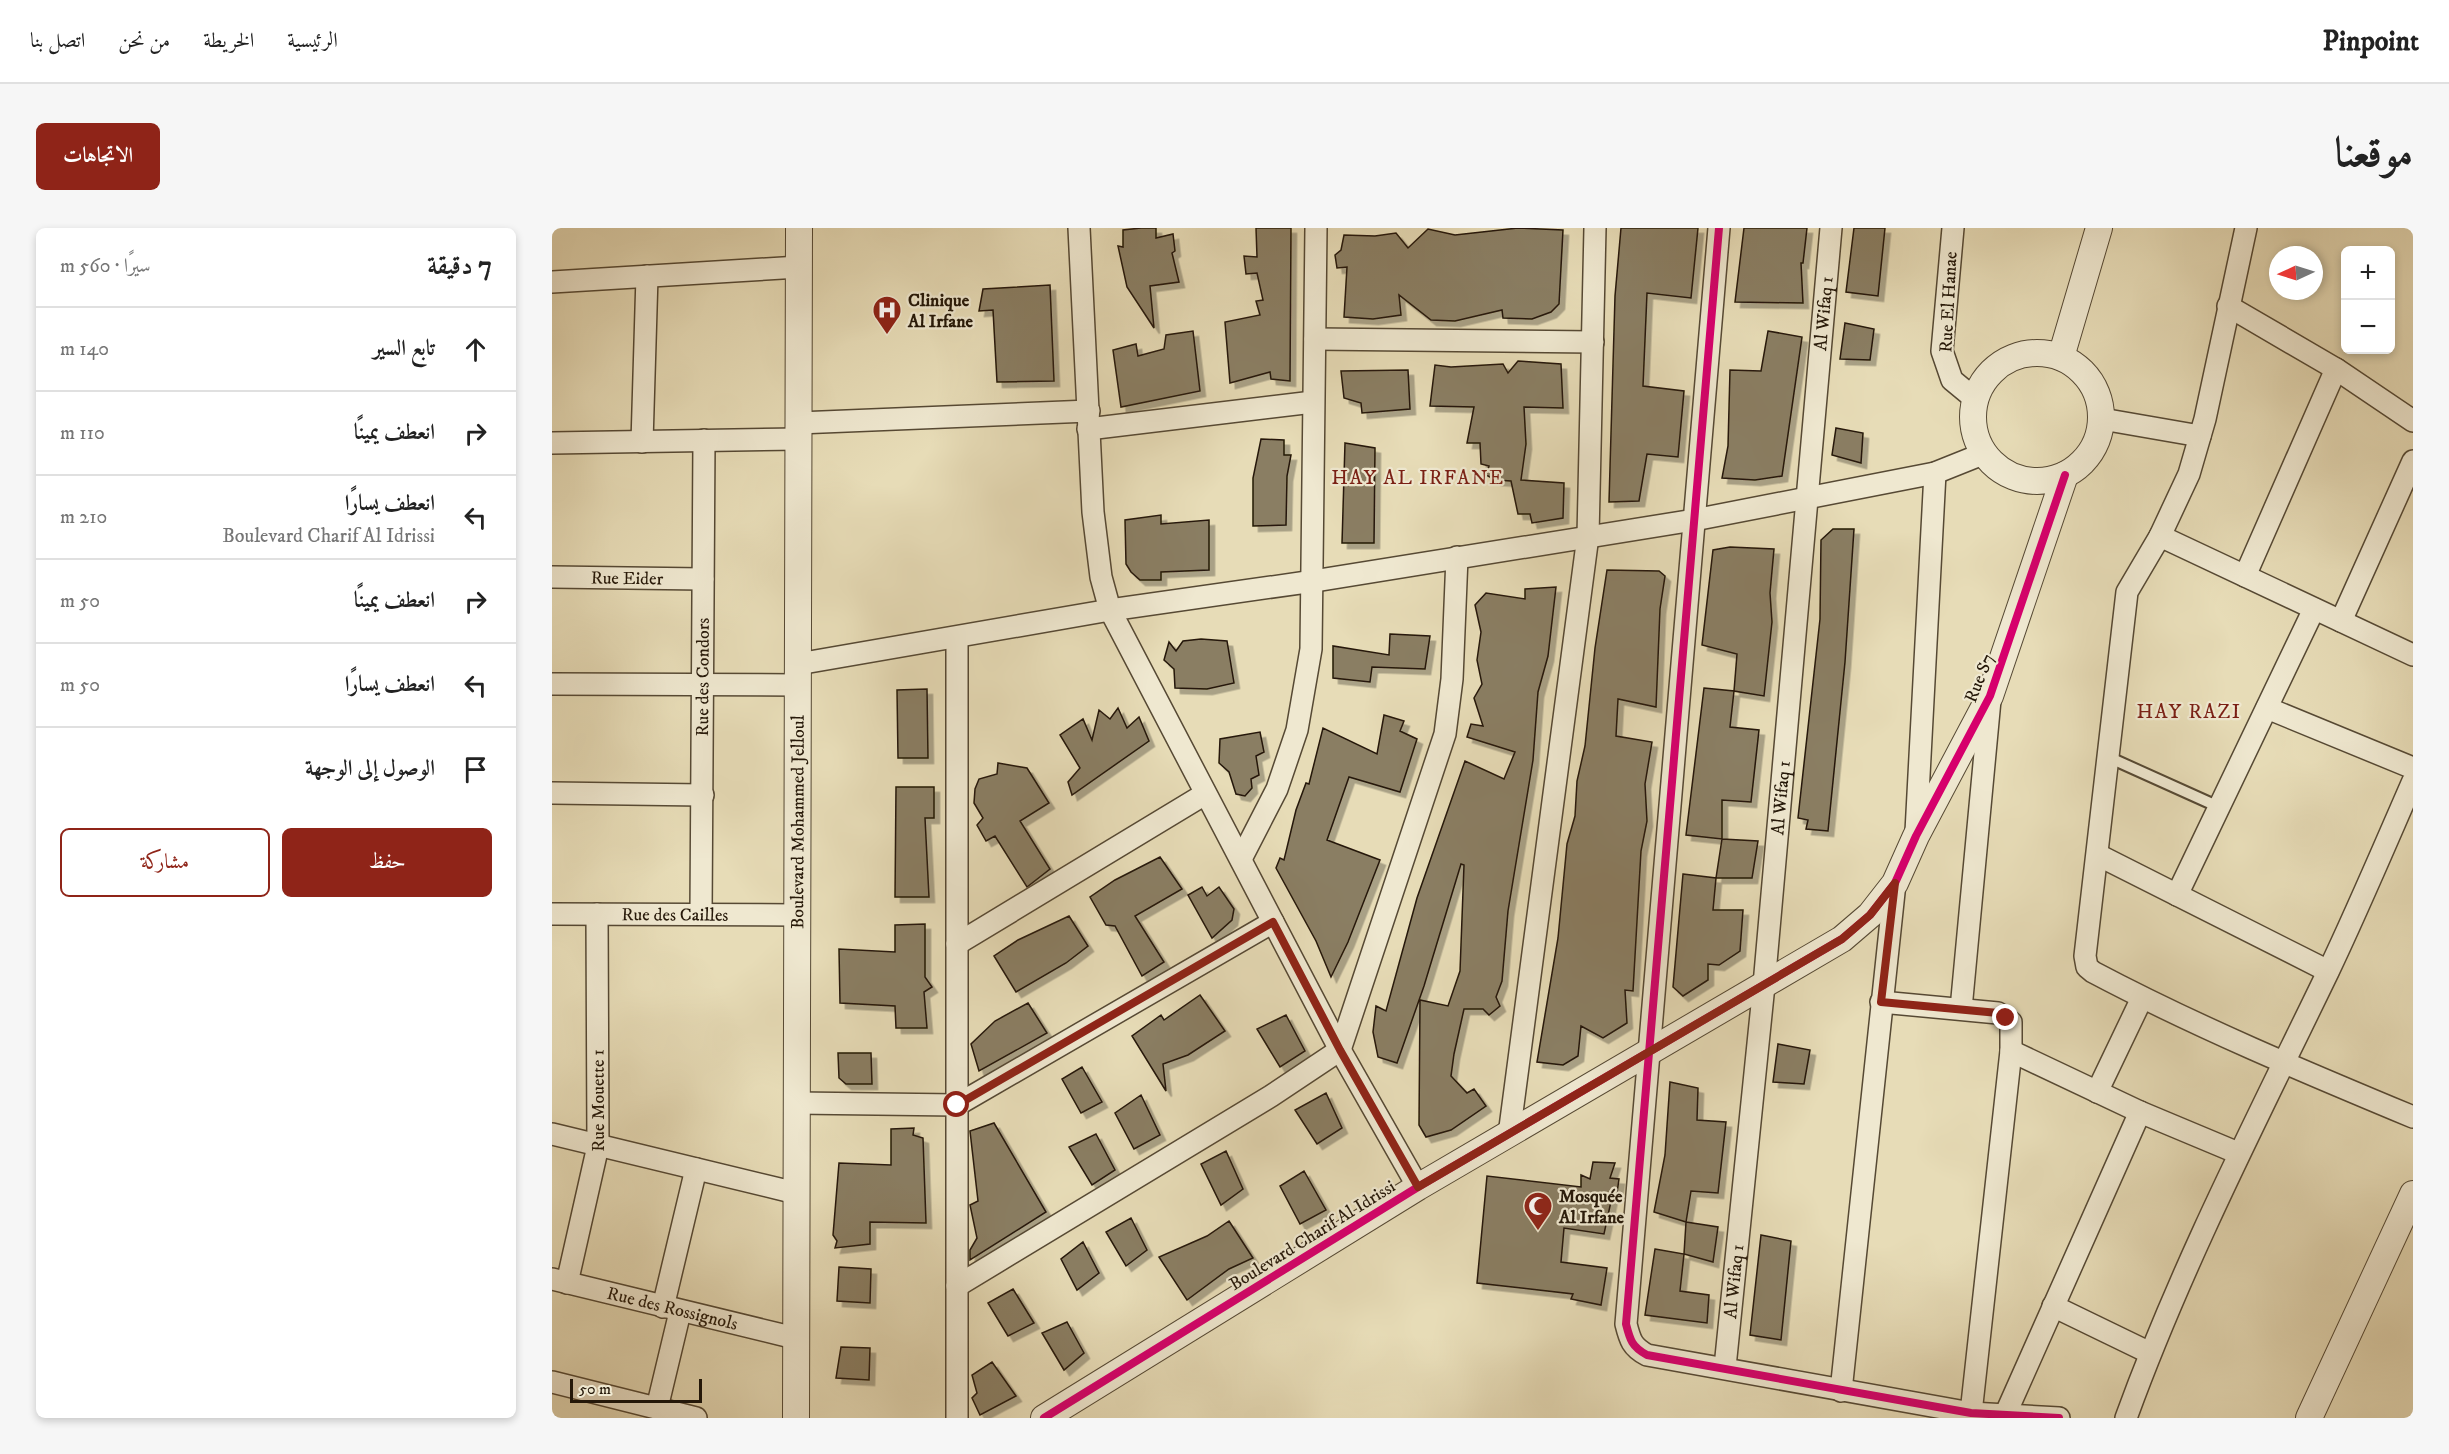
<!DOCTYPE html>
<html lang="ar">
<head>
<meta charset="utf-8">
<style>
	:root { --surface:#fff; --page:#f6f6f6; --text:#222; --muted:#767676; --line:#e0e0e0; --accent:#8f2418 }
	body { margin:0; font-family:"IM FELL DW Pica",Amiri,serif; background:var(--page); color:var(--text); direction:rtl }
	.controls { position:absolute; right:18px; top:18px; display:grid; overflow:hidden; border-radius:9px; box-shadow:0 3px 9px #0003 }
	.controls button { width:54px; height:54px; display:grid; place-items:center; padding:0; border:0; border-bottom:2px solid var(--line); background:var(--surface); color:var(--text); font:30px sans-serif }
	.compass { position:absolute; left:1717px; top:18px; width:54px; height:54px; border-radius:50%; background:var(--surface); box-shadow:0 3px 9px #0003; rotate:266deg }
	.scale { position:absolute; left:18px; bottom:15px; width:132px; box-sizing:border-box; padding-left:6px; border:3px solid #251809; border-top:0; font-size:16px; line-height:21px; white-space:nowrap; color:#251809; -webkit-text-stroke:4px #efe8d0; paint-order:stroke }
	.stop { position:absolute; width:18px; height:18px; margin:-14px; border:4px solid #8f2418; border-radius:50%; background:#fff }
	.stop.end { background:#8f2418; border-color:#fff; box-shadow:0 2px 6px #0008 }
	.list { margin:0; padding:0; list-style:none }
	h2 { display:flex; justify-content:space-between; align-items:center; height:78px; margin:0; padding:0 24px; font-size:26px }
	h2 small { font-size:20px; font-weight:400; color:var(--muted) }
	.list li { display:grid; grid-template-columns:39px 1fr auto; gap:18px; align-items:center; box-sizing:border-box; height:84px; padding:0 24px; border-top:2px solid var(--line) }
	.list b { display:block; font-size:22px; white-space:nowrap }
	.list p { margin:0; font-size:20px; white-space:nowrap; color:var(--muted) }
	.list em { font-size:20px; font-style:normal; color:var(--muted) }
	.actions { display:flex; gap:12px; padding:18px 24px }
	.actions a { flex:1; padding:14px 0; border:2px solid var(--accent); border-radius:9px; text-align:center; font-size:21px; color:var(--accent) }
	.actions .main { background:var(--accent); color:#fff }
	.icon { flex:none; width:33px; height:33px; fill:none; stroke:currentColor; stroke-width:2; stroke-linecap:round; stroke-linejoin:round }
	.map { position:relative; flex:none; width:1861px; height:1190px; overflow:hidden; direction:ltr; border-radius:9px }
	header { display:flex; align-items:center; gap:36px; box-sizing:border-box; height:84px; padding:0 30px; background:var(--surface); border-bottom:2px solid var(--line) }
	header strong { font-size:28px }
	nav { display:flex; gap:33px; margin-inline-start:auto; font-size:21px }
	.intro { display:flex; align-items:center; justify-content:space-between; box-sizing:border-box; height:144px; padding:0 36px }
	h1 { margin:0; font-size:42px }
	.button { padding:15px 27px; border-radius:9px; background:var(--accent); color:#fff; font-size:21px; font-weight:700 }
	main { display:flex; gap:36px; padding:0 36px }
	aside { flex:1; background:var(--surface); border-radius:9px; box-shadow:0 3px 9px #0003 }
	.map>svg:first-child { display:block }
	.building { fill:#8a7e63; stroke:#251809; stroke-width:1.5; filter:url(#shadow) }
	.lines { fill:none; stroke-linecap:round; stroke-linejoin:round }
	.service-casing { stroke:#564934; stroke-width:14 }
	.minor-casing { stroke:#564934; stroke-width:24 }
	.tertiary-casing { stroke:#564934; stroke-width:28 }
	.service { stroke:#efe8d0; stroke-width:10 }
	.minor { stroke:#efe8d0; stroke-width:21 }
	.tertiary { stroke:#efe8d0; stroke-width:26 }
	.cycleway-casing { stroke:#efe8d0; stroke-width:11 }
	.cycleway { stroke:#d6006c; stroke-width:8 }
	.route { stroke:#8f2418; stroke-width:8 }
	.labels { text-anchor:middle; stroke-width:4.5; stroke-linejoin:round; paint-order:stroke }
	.poi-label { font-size:18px; font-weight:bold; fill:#251809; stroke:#efe8d0; text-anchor:start }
	.street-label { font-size:18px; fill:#251809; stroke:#efe8d0 }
	.neighbourhood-label { font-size:20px; letter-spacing:1.5px; fill:#7a1f14; stroke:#efe8d0 }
</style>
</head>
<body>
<header>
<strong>Pinpoint</strong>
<nav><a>الرئيسية</a><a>الخريطة</a><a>من نحن</a><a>اتصل بنا</a></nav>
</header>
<div class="intro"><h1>موقعنا</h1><a class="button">الاتجاهات</a></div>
<main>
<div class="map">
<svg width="1861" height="1190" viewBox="0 0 1861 1190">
	<defs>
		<filter id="shadow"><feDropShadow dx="5.5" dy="5.5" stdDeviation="0" flood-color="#0004"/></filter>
	</defs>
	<rect width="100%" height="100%" fill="#e7dcb7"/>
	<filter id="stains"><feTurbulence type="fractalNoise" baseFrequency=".00333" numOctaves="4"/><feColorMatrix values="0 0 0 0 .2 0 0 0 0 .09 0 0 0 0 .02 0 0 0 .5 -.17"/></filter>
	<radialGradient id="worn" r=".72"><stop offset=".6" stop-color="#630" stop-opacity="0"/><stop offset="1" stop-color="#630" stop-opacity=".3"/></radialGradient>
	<path class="building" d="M589,0H604V10L621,6L623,23L620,25L627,54L598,58L602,100L575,59L566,18L571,19V2Z
		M704,0H739L738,153L719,151L718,144L678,155L673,94L708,87L704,73L711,72L705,45L694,46L692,28L705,29Z
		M966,0L1011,2L1007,76L999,84L980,91L951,90L950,82L903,93L879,92L847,67L849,87L821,91L792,89L795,39L785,40L783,27L789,22L792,7L823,8L844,5L856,20L876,1L903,7Z
		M1069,0H1146L1139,70L1095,65L1091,158L1132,163L1126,229L1095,226L1087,273L1057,274L1063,68Z
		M1192,0H1255L1251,35H1249L1251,75L1183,74Z
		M1302,0H1333L1326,68L1294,64Z
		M498,57L502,153L445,154L441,82L427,83L431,61Z
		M1293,95L1322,101L1318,132L1288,131Z
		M641,103L648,163L569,179L561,122L584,116L586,128L612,121L614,107Z
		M1216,103L1250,109L1230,248L1203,252L1170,250L1176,218L1178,142L1209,143Z
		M966,133L1009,136L1011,180L972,179L974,216L969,252L1012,255L1011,290L980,295L978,286H966L959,253L944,252L934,247L937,238L929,236L928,215H915L922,179L878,178L883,137L899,139L951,136L956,145Z
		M856,142L858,181L810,185L809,175L792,170L789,143Z
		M1284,200L1311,205L1309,235L1280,227Z
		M709,211L732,212V227H739L735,248L734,297L701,298V250Z
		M793,215L823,220L822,315H790Z
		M609,287V296L657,292V342L609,344V352H588L579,344L574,336L573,292Z
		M1281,301H1302L1293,434L1276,603L1254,601L1256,592L1246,590L1268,391L1269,312Z
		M1178,319L1222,321L1218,365L1220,394L1212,468L1182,463L1185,426L1150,417L1161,322Z
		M1055,342L1107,343L1113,348L1108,381L1104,479L1066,471L1064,508L1100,514L1093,556L1095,593L1089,623L1081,763L1073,762L1075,795L1051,810L1029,798L1026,828L1011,837L985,834L1006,710L1015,616L1023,588L1025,553L1033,518L1043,420Z
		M1004,359L996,428L986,464L981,532L956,683L950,753L944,769L948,778L937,787L931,781H912L902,826L899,848L915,865L922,861L934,878L899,902L874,909L867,897L868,772L896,778L908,743L912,637L909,636L872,758L845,835L826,829L821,804L824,778L834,783L865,670L913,533L952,551L963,524L915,509L919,496L931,498L922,470L930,456L925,432L929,404L923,377L934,365L973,371V361Z
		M838,406L878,408L873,441L820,439L818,454L781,450V418L837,427Z
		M649,411L675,413L682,455L655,461L623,460L622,441L612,432L617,414L624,423L631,413Z
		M1152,460L1182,463L1178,499L1207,502L1199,574L1170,572V611L1134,607Z
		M375,461L376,530H346L345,462Z
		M566,480L575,500L587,489L597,513L520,567L516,554L528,540L508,507L531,491L540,512L547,482L558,491Z
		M832,487L852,493L848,503L865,511L848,564L797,549L775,612L828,632L796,714L779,749L764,713L724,640L728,630L732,632L744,582L754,555L757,556L771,500L825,526Z
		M708,504L712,524L704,528L707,547L699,551L700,560L693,568L684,566L677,544L667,535L668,511Z
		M446,535L475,540L497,575L468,593L498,641L475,659L443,608L434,613L425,597L431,590L422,575L423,561L427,551L445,546Z
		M344,559H382V590H373L377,669H343Z
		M1170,611L1206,613L1200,650H1164Z
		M608,629L630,661L583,688L612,734L590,748L563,698L554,697L538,669L563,652Z
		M1131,646L1164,650L1161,682H1191L1188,723L1167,737L1156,736V752L1131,768L1121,759Z
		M650,659L655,668L667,659L682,681L680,692L660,710L636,667Z
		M517,688L536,718L514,735L464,764L442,728L466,712Z
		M373,696V749L380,759L372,764L375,800H344L343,778L288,775L287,721L343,724V697Z
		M648,767L673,803L636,827L611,836L614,863L580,808L609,787L612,792Z
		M476,775L495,805L427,843L419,816L443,793Z
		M734,787L753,823L728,839L705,801Z
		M1226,816L1258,822L1252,856L1221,854Z
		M286,825H319L320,856H294L287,850Z
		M530,839L550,874L529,885L510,851Z
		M1118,854L1146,860L1145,892L1174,894L1166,965L1139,963L1134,994L1102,984L1113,927Z
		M774,865L790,900L765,916L743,882Z
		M589,867L608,907L582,921L563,885Z
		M442,895L494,984L418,1032V1022L425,1010L418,977L426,973L418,903Z
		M362,900L361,907L371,910L374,995L318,994V1016L283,1020L285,1013L281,1007L287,935L339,937V901Z
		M544,906L563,942L540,957L517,919Z
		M674,923L691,961L669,977L649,936Z
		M1041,934L1063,935L1058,950L1067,951L1065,965L1061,964L1052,1006L1012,1000L1009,1034L1055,1040L1049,1077L1019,1071L1021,1066L925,1055L935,948L1029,959V947L1038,951Z
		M752,943L774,982L748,996L728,958Z
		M579,990L595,1022L574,1038L554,1004Z
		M677,993L701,1030L677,1041L635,1072L607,1029L655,1008Z
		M1134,994L1166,999L1161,1034L1132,1026Z
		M1209,1007L1239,1013L1229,1112L1198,1107Z
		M531,1014L547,1045L525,1062L509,1031Z
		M1103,1021L1132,1026L1128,1063L1157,1067L1155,1095L1093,1087Z
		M287,1039L319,1041L318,1075L285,1073Z
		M461,1061L482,1095L456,1108L436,1075Z
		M515,1094L532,1125L512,1142L490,1105Z
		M289,1119L318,1120L317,1152L284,1150Z
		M440,1134L464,1168L428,1187L420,1170L425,1165L420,1147Z"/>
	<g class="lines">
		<g class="service-casing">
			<path id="service" d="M1556,529L1667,579"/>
		</g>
		<g class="minor-casing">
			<g id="minor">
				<path d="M527,0L541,284L549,349L558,382L788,822L866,959"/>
				<path d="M1167,0L1074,1096C1078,1112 1080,1119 1095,1127L1419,1185L1507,1190"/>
				<path d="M1401,0L1390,123L1400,152L1423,171"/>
				<path d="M1694,0L1653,191L1637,246L1608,308L1575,364L1533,728L1535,739L1541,744C1645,799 1753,844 1861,889"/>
				<path d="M0,54L247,39"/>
				<path d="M1676,78L1784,141L1861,193"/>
				<path d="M763,111L1041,114"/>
				<path d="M1550,191L1648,208"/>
				<path d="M246,195L537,183"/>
				<path d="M536,201L761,174"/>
				<path d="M90,214L95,48"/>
				<path d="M0,215L246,211"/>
				<path d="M1608,308L1861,427"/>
				<path d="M1693,348L1784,141"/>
				<path id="s1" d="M0,349L151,351"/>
				<path d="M1789,393L1861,233"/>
				<path d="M405,410V1190"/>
				<path d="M246,436L558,382L762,353L1142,292L1383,245L1433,225"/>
				<path d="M0,456L246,457"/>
				<path d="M1715,480L1861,540"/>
				<path d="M0,565L151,567"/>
				<path d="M1364,604L1383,245"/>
				<path d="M1546,627L1776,743"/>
				<path d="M689,631L725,561L745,502L759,421L764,0"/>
				<path d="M1625,667L1762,381"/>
				<path id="s2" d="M0,686L245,687"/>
				<path id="s3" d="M149,686L152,212"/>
				<path d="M405,716L653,566"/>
				<path d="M1329,774L1446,785L1459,794V823L1419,1185"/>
				<path d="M1409,781L1438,472"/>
				<path d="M1459,823L1588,884L1686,925"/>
				<path d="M1545,864L1590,770"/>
				<path d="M244,875L405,877L721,694"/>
				<path d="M0,906L244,965"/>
				<path d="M957,907L1036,308L1043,0"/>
				<path id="s4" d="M0,1051L243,1110"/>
				<path id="s5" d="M15,1055L46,918L45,686"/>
				<path d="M405,1058L719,868L788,822L893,506L900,451L905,329"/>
				<path d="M1501,1078L1598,1125"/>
				<path d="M111,1079L144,941"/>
				<path id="s6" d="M1173,1139L1212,757L1279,0"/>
				<path d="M0,1154L144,1190"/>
				<path d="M1289,1163L1343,655"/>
				<path d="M105,1180L128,1084"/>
				<path d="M1454,1185L1588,884"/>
				<path d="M1574,1190C1630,1036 1705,891 1776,744C1806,681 1833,617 1861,553"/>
			</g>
		</g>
		<g class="tertiary-casing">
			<g id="tertiary">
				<circle cx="1485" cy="189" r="64"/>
				<path d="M1509,129L1547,0"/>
				<path id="s7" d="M244,1190L247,0"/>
				<path d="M492,1190L866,959L1290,711L1318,687L1343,655L1364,608L1438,468L1513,247"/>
				<path d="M1757,1190L1861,966"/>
			</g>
		</g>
		<use href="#service" class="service"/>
		<use href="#minor" class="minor"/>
		<use href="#tertiary" class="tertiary"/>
		<g class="cycleway-casing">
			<path id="cycleway" d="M1167,0L1074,1096C1078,1112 1080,1119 1095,1127L1419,1185L1507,1190
				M492,1190L866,959L1290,711L1318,687L1343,655L1364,608L1438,468L1513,247"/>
		</g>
		<use href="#cycleway" class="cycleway"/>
	</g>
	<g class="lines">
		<path class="route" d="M405,877L721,694L788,822L866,959L1290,711L1318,687L1343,655L1329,774L1446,785L1454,790"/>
	</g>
	<defs>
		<g id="hospital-pin" transform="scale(1.5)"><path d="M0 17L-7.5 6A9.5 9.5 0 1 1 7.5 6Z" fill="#8f2418" stroke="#efe8d0"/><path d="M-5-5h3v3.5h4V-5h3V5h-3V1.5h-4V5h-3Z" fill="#fff"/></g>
		<g id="mosque-pin" transform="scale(1.5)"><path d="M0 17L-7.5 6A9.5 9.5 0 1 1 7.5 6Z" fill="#8f2418" stroke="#efe8d0"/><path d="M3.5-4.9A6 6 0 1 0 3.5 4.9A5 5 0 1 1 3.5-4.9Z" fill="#fff"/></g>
	</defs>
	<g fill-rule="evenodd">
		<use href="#hospital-pin" x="335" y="82"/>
		<use href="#mosque-pin" x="986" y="978"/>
	</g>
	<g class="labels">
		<g class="poi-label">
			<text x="356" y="78">Clinique<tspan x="356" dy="21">Al Irfane</tspan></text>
			<text x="1007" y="974">Mosquée<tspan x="1007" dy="21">Al Irfane</tspan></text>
		</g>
		<g class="street-label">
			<text transform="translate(1396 74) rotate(-87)" y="6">Rue El Hanae</text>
			<text dy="6" stroke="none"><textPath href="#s6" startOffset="1058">Al Wifaq 1</textPath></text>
			<text dy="6" stroke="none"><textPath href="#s1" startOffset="75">Rue Eider</textPath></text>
			<text dy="6" stroke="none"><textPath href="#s3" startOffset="237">Rue des Condors</textPath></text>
			<text transform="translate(1427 450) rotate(-68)" y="6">Rue S7</text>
			<text dy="6" stroke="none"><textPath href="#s6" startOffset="572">Al Wifaq 1</textPath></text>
			<text dy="6" stroke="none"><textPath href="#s7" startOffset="596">Boulevard Mohammed Jelloul</textPath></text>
			<text dy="6" stroke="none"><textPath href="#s2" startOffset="123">Rue des Cailles</textPath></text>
			<text dy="6" stroke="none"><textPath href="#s5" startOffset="186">Rue Mouette 1</textPath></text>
			<text transform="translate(760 1007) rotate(-32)" y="6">Boulevard Charif Al Idrissi</text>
			<text dy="6" stroke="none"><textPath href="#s6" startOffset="86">Al Wifaq 1</textPath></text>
			<text dy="6" stroke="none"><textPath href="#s4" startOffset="124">Rue des Rossignols</textPath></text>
		</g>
		<g class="neighbourhood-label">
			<text x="866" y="256">HAY AL IRFANE</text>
			<text x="1637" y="490">HAY RAZI</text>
		</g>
	</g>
	<rect width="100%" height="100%" filter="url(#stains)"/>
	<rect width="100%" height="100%" fill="url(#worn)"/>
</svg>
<div class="controls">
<button>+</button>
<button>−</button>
</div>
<svg class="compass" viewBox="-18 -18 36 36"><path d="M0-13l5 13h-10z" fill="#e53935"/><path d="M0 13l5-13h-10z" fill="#767676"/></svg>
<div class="scale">50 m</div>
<div class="stop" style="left:405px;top:877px"></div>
<div class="stop end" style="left:1454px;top:790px"></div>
</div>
<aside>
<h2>7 دقيقة<small>سيرًا · 560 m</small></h2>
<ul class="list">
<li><svg class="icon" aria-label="ahead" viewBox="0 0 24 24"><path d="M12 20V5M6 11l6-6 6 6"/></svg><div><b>تابع السير</b></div><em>140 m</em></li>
<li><svg class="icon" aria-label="right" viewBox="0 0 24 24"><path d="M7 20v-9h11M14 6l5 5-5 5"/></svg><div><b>انعطف يمينًا</b></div><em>110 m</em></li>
<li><svg class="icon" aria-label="left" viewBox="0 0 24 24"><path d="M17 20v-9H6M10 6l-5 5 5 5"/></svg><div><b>انعطف يسارًا</b><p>Boulevard Charif Al Idrissi</p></div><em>210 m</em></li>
<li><svg class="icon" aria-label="right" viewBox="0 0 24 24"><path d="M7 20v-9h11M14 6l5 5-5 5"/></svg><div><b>انعطف يمينًا</b></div><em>50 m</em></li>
<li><svg class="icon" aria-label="left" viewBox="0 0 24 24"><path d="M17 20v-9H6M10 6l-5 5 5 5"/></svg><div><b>انعطف يسارًا</b></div><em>50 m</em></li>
<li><svg class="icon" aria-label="arrive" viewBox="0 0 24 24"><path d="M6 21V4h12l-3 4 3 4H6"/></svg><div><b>الوصول إلى الوجهة</b></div></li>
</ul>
<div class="actions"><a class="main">حفظ</a><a>مشاركة</a></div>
</aside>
</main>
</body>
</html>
